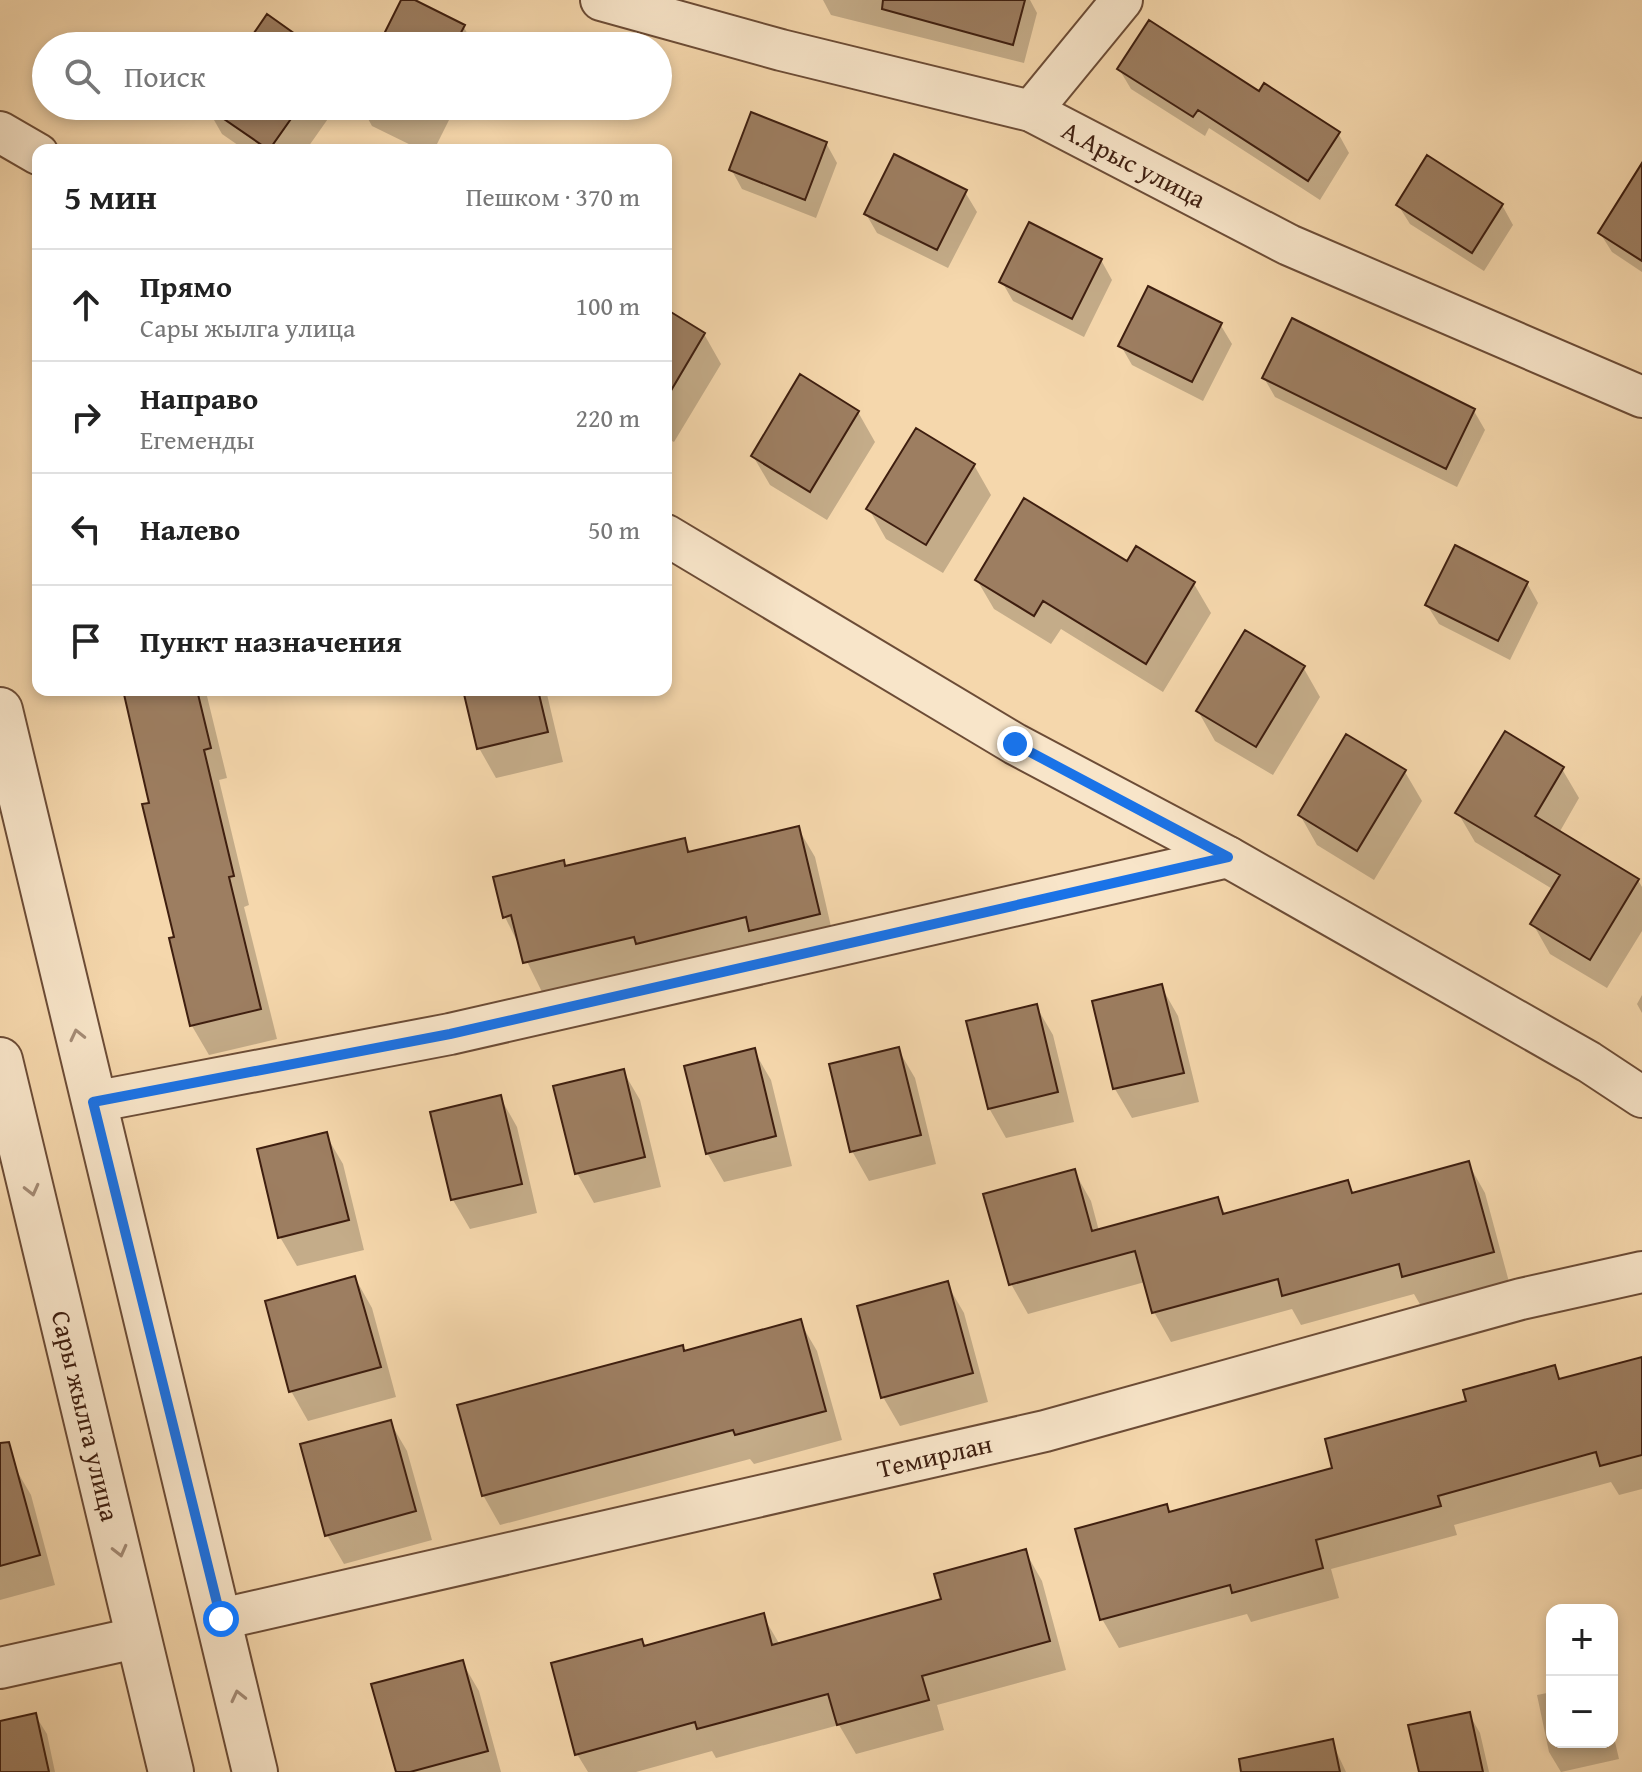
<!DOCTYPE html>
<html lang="ru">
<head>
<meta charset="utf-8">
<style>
	:root { --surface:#fff; --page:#f6f6f6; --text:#222; --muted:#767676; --line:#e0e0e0 }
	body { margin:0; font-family:"Gentium Book Plus",serif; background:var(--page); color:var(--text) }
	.controls { position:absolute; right:24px; bottom:24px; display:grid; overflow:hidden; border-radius:16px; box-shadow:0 4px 12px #0003 }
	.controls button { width:72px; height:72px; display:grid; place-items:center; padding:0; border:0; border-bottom:2px solid var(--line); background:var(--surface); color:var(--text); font:40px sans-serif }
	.stop { position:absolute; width:24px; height:24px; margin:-18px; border:6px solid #1a73e8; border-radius:50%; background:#fff }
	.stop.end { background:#1a73e8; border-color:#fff; box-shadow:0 2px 8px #0008 }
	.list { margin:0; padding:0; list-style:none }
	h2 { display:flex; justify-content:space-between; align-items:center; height:104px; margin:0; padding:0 32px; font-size:34px }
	h2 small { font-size:26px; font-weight:400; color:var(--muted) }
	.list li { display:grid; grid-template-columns:52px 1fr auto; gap:24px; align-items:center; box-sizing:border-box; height:112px; padding:0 32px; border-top:2px solid var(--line) }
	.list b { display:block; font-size:30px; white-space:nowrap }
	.list p { margin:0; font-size:26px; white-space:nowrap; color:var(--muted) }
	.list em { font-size:26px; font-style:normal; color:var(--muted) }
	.icon { flex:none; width:44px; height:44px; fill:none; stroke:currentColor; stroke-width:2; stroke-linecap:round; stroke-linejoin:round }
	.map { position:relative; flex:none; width:1642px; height:1772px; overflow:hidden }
	.search { position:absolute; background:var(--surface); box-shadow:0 4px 12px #0003; left:32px; top:32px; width:640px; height:88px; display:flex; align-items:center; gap:20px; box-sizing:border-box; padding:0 28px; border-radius:44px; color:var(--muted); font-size:30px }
	.panel { position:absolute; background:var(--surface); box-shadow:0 4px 12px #0003; left:32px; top:144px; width:640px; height:552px; border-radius:16px }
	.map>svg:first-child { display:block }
	.shadow { fill:#0003 }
	.building { fill:#9d7e61; stroke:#3e1e0f; stroke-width:2 }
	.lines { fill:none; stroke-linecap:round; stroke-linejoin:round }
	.minor-casing { stroke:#6c4c36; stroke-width:44 }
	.tertiary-casing { stroke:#6c4c36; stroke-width:48 }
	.minor { stroke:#f8e5c9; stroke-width:40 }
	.tertiary { stroke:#f8e5c9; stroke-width:44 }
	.oneway { stroke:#a48b75 }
	.route { stroke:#1a73e8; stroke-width:10 }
	.labels { text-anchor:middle; stroke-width:8; stroke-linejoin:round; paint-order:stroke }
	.street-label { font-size:26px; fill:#3e1e0f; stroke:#f8e5c9 }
</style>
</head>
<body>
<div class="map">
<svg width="1642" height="1772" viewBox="0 0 1642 1772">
	<rect width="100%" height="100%" fill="#f5d7ac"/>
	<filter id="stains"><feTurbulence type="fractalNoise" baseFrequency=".0025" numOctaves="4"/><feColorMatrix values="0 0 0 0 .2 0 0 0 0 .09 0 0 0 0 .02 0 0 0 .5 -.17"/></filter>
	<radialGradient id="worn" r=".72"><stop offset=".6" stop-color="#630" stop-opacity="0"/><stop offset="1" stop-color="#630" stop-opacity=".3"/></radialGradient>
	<path class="shadow" d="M403,0H411L463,26L475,46H380Z
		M823,0H1030L1037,13L1024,63L831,15Z
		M1119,69L1260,94L1338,133L1349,153L1320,200L1209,128L1205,136L1131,89Z
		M206,106H337L306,150H245L222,134Z
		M361,106H456L434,150H421L372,126Z
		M826,143L837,163L816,218L742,189L731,169Z
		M965,192L977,212L948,268L877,233L866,214Z
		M1642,194V272L1612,252L1600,233Z
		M1398,205H1502L1513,225L1484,271L1410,224Z
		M1101,260L1112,280L1084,337L1013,301L1002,282Z
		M666,311L704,334L721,364L674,442L666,438Z
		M1220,324L1232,344L1203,401L1132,365L1121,346Z
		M1264,378L1474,411L1485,430L1457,487L1275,397Z
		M858,412L875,442L827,520L770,485L753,456Z
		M974,465L991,495L943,573L886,539L869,509Z
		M1128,563L1194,584L1211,613L1163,692L1061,629L1051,644L994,609L977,580Z
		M1527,583L1538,603L1510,660L1439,624L1427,605Z
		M1303,667L1320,697L1273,775L1215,741L1198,711Z
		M125,690L206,692L227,778L219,780L249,905L244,907L277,1039L209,1055L192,1026L152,804Z
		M465,690H546L563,762L496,778L479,748Z
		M1562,769L1579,798L1559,833L1638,880L1642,887V931L1607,988L1550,954L1533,924L1554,890L1475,842L1458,813Z
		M1405,772L1422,801L1374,880L1317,845L1300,815Z
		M798,828L815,857L835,944L654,972L651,966L542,992L505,917L566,868L684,841L691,853Z
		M1161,986L1178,1016L1199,1102L1132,1118L1115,1089L1094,1003Z
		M1642,995V1013L1637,1004Z
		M1036,1006L1053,1035L1074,1122L1006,1138L989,1108Z
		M898,1049L915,1078L936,1164L869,1181L852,1151Z
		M754,1051L771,1080L792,1166L724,1182L707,1153Z
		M623,1071L640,1100L661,1187L594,1203L577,1173Z
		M500,1097L517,1127L537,1213L470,1229L453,1200L432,1114Z
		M326,1135L343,1164L364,1250L297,1266L280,1237Z
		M1468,1163L1485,1193L1509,1282L1421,1306L1414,1294L1301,1325L1292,1309L1171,1342L1154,1312L1145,1282L1028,1314L1011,1284L1074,1171L1091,1201L1099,1231L1217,1199L1226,1215L1347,1182L1354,1194Z
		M355,1278L372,1308L396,1397L308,1421L291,1391Z
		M947,1284L964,1313L988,1402L900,1426L883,1397Z
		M800,1322L817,1351L842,1440L754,1464L750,1459L500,1525L483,1495L682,1347L685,1353Z
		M1642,1359V1489L1619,1495L1611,1482L1454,1525L1457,1535L1331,1569L1339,1598L1251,1622L1247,1614L1119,1648L1102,1619L1166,1506L1170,1514L1335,1469L1469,1402L1554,1367L1561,1381Z
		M390,1422L407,1451L432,1540L344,1564L327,1535Z
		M14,1466L31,1495L55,1585L0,1600V1470Z
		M1025,1551L1042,1581L1066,1670L937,1705L944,1730L856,1754L839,1725L716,1758L712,1751L636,1772H588L577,1754L645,1648L763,1616L780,1645L943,1600Z
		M462,1662L479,1691L501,1772H398Z
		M1552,1692V1742H1612V1729L1619,1759L1561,1772L1549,1752L1537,1695Z
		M1469,1714L1480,1733L1489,1772H1421Z
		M35,1715L47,1734L55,1772H0V1723Z
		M1332,1742L1346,1772H1278Z"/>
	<path class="building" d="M401,0H415L465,25L454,46H378Z
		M883,0H1025L1013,45L882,9Z
		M267,14L312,46H245Z
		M1149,20L1259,91L1264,83L1340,132L1308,181L1198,110L1193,117L1117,69Z
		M205,106H300L269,150Z
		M751,112L827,142L805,200L729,170Z
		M894,154L967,190L937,250L864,214Z
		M1427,155L1503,204L1472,253L1396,205Z
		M1642,163V261L1598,233Z
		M1029,222L1102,259L1072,319L999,282Z
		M1148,286L1222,323L1192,382L1118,346Z
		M666,309L705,333L666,399Z
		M1292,318L1475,409L1446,469L1262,378Z
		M800,374L859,411L810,492L751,456Z
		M916,428L975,464L926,545L866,509Z
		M1024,498L1127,561L1136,546L1195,582L1146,664L1043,601L1034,616L975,580Z
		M1455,545L1528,582L1498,641L1425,605Z
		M1245,630L1305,666L1256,747L1196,711Z
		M123,690H197L211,748L204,750L234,876L229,877L261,1009L190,1026L169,938L174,937L142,804L149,803Z
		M463,690H538L548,732L477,749Z
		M1505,731L1564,767L1535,816L1639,879L1590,960L1530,924L1560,875L1455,813Z
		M1346,734L1406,770L1357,851L1298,815Z
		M799,826L820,914L749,931L746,917L636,944L634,937L523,963L511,915L503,918L493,877L564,860L565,866L685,838L688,852Z
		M1162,984L1184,1073L1113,1089L1092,1001Z
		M1037,1004L1058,1092L988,1109L966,1021Z
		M899,1047L921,1135L850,1152L829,1064Z
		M755,1048L776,1136L706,1154L684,1066Z
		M624,1069L645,1157L575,1174L553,1086Z
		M501,1095L522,1184L451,1200L430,1112Z
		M327,1132L349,1220L278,1238L257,1149Z
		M1469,1161L1494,1252L1402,1277L1399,1264L1282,1296L1278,1279L1152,1313L1135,1251L1009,1285L983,1194L1075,1169L1092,1231L1218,1197L1223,1214L1348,1180L1352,1193Z
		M355,1276L381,1367L289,1392L265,1301Z
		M948,1281L973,1373L881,1398L857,1306Z
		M801,1319L826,1411L735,1435L733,1430L482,1496L457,1405L683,1345L684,1351Z
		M1642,1357V1455L1600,1466L1596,1452L1438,1496L1441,1506L1316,1540L1323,1568L1232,1593L1230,1585L1100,1620L1075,1529L1167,1504L1169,1512L1332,1468L1325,1439L1466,1401L1463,1390L1555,1365L1559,1379Z
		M391,1420L416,1511L325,1536L300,1444Z
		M9,1442L40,1555L0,1566V1443Z
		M1026,1549L1050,1641L922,1676L929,1700L837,1725L828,1694L697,1729L695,1722L575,1755L551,1663L642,1639L644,1646L764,1613L772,1645L941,1599L934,1574Z
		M463,1660L488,1751L410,1772H396L371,1684Z
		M1470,1712L1483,1772H1419L1408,1725Z
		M36,1713L49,1772H0V1721Z
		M1333,1739L1340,1772H1241L1239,1759Z"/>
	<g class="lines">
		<g class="minor-casing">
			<g id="minor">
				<path id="s1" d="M601,0L781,50L1031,111L1289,245L1642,397"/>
				<path d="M1031,111L1122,0"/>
				<path d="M0,132L38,154"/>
				<path d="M666,535L1015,744L1228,857L1589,1062L1642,1097"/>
				<path d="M93,1102L450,1034L1228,857"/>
				<path id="s2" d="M221,1619L1045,1431L1521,1299L1642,1272"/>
				<path d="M0,1668L140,1637"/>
			</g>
		</g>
		<g class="tertiary-casing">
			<g id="tertiary">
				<path d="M0,710L255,1772"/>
				<path id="s3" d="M0,1060L171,1772"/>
			</g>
		</g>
		<use href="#minor" class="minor"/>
		<use href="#tertiary" class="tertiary"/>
	</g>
	<defs><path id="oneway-chevron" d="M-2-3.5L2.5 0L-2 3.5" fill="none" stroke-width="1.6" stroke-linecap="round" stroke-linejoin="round" transform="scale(2)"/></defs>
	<g class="oneway">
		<use href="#oneway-chevron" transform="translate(77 1035) rotate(-103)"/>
		<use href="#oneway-chevron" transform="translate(32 1190) rotate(76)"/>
		<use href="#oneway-chevron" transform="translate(120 1551) rotate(76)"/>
		<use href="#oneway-chevron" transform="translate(238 1696) rotate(-103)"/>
	</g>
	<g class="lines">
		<path class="route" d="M221,1619L93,1102L450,1034L1228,857L1015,744"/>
	</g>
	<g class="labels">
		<g class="street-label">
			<text dy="9" stroke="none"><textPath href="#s1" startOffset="560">А.Арыс улица</textPath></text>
			<text dy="9" stroke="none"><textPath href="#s3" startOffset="366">Сары жылга улица</textPath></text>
			<text dy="9" stroke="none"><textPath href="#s2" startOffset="732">Темирлан</textPath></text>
		</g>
	</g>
	<rect width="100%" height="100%" filter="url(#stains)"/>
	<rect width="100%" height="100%" fill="url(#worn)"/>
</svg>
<div class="controls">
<button>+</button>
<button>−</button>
</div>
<div class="stop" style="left:221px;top:1619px"></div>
<div class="stop end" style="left:1015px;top:744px"></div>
<div class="search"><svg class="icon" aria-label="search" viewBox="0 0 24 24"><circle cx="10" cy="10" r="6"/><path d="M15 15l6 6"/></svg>Поиск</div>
<section class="panel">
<h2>5 мин<small>Пешком · 370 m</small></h2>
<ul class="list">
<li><svg class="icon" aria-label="ahead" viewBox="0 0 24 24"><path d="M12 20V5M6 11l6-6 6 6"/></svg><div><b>Прямо</b><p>Сары жылга улица</p></div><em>100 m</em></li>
<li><svg class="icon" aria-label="right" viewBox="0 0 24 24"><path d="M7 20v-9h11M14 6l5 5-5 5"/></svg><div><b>Направо</b><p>Егеменды</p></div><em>220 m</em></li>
<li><svg class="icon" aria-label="left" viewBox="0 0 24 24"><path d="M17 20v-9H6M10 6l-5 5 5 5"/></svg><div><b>Налево</b></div><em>50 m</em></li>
<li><svg class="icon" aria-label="arrive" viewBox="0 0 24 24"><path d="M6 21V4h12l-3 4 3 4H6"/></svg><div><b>Пункт назначения</b></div></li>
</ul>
</section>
</div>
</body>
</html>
